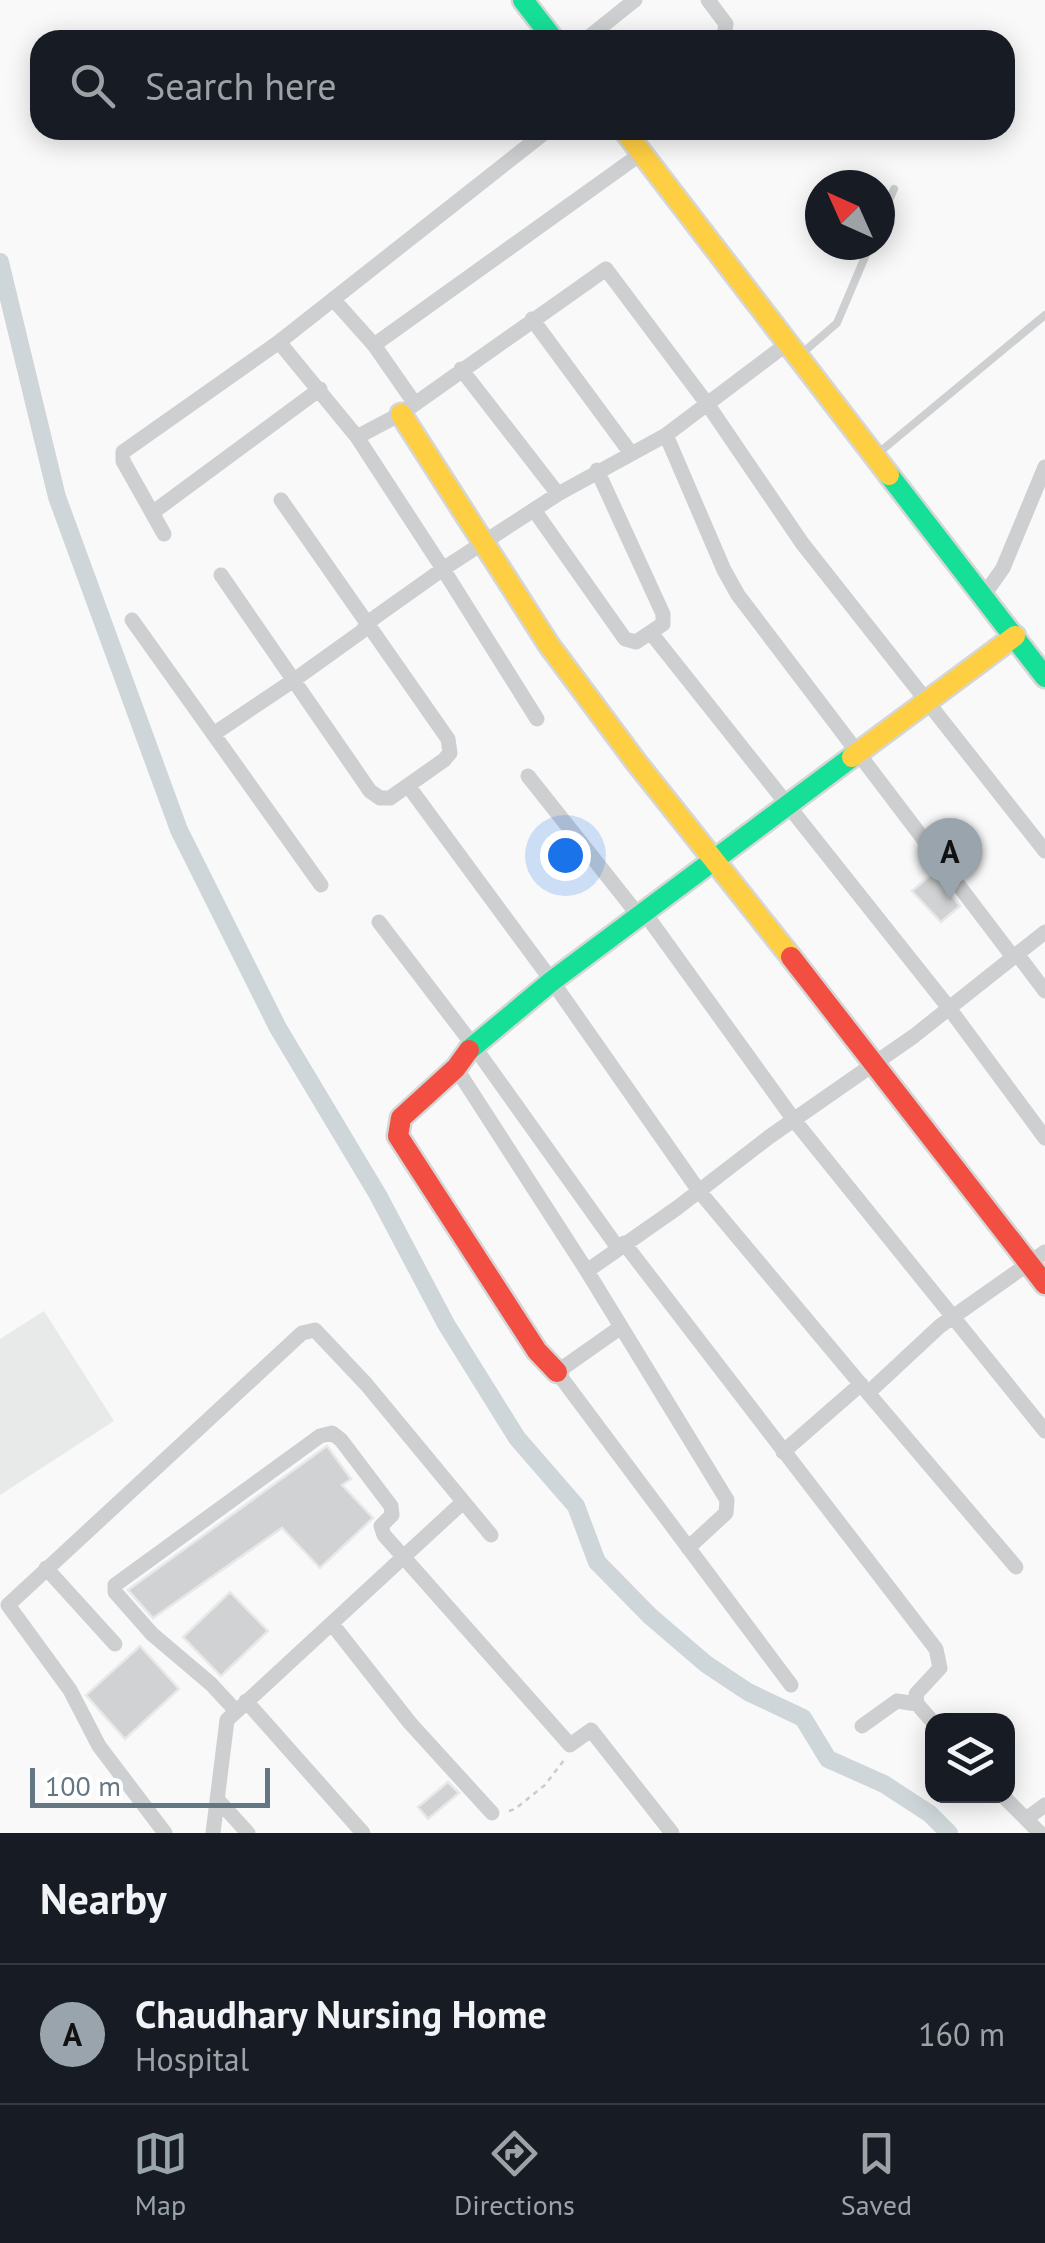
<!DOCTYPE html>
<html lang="en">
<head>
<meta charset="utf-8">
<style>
	:root { --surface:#171b24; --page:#242831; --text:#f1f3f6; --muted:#9ea1a6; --line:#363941; --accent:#99a4ac }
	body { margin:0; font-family:"PT Sans",sans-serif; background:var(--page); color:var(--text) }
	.controls { position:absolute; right:30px; bottom:30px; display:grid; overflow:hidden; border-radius:20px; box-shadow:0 5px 25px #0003 }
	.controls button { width:90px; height:90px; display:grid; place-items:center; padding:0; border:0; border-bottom:2px solid var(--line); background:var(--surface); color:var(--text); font:50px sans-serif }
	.compass { position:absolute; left:805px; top:170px; width:90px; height:90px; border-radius:50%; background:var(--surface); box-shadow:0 5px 25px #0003; rotate:315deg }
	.scale { position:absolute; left:30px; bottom:25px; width:240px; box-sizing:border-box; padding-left:10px; border:5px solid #657683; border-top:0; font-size:28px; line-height:35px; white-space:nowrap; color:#657683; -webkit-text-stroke:8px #fff; paint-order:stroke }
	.you { position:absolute; left:565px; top:855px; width:35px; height:35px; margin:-25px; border:8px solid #fff; border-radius:50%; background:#1a73e8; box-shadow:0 0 0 15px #1a73e833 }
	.badge { display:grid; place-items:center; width:65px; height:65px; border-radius:50%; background:var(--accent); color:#111; font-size:32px; font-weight:700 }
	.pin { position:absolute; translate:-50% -82px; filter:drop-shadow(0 2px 5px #0008) }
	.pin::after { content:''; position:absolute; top:52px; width:35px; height:30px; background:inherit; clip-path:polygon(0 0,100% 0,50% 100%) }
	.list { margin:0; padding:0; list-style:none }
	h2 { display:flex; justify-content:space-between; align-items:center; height:130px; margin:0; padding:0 40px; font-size:42px }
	h2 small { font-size:32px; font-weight:400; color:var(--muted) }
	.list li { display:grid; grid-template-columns:65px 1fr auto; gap:30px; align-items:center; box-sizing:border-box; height:140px; padding:0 40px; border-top:2px solid var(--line) }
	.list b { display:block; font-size:38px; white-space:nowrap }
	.list p { margin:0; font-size:32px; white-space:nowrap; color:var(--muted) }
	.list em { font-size:32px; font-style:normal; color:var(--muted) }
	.icon { flex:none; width:55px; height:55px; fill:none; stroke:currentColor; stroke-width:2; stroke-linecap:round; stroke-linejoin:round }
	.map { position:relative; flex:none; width:1045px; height:1833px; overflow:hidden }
	.search { position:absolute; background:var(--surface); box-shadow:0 5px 25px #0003; left:30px; right:30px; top:30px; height:110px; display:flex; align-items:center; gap:25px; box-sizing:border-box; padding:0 35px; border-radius:30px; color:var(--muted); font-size:38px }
	.sheet { height:270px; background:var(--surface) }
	nav { display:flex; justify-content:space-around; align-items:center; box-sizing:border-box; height:140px; border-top:2px solid var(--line); background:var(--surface); font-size:28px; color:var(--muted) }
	nav a { display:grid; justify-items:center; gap:5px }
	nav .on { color:var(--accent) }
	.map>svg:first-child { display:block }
	.built { fill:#e8e9e9 }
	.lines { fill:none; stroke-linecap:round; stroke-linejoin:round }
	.canal { stroke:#ced6d9; stroke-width:18 }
	.building { fill:#d0d2d3; stroke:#e8e8e8; stroke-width:2.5 }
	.fast-casing { stroke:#d5d6d7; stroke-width:25 }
	.slow-casing { stroke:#d5d6d7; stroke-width:25 }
	.jam-casing { stroke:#d5d6d7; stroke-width:25 }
	.path { stroke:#cbcccd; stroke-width:2.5; stroke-dasharray:5 5; stroke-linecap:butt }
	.lane { stroke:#cecfd0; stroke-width:8 }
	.street { stroke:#cecfd0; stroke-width:15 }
	.fast { stroke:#16e098; stroke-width:20 }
	.slow { stroke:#ffcf43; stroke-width:20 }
	.jam { stroke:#f24e42; stroke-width:20 }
</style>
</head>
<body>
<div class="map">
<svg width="1045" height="1833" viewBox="0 0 1045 1833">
	<rect width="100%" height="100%" fill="#f9f9f9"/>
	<path class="built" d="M44,1311L114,1421L0,1495V1339Z"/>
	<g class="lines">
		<path class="canal" d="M0,262L57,497L179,830L278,1028L378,1195L446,1324L517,1438L576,1506L597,1562L650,1616L706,1664L748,1692L803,1718L828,1759L884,1784L930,1814L949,1833"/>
	</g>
	<path class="building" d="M934,872L960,906L941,922L912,891Z
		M327,1446L351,1479L342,1485L373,1518L320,1568L282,1528L153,1618L128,1590Z
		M230,1592L268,1631L221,1676L183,1637Z
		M140,1646L179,1689L125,1739L86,1695Z
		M448,1782L459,1793L428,1819L418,1807Z"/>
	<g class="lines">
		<g class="fast-casing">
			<path id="fast" d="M523,0L554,40
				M889,475L1045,677
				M469,1050L552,981L852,757"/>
		</g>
		<g class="slow-casing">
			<path id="slow" d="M624,130L889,475
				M401,414L549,645L636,762L791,957
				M852,757L1015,636"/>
		</g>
		<g class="jam-casing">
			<path id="jam" d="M791,957L1045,1284
				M469,1050L456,1068L401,1118L398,1136L537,1351L557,1372"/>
		</g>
		<path class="path" d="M509,1811L515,1809L545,1785L564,1760"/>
		<path class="lane" d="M880,221L894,189
			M799,356L837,323L870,245
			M876,455L1045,315"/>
		<path class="street" d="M708,0L726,24L724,36L720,40
			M585,40L635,0
			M333,299L374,345L413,401L408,410L357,437
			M532,319L630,452
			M279,342L357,437L443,569L558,494L666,435L788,343
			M374,345L642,153
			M461,369L558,494
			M412,406L606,269L708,405L802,543L1045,851
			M666,435L724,570L738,595L1013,957
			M534,510L625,639L636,642L663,624V614L597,470
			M152,513L320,389
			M164,534L123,461V452L279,342L548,130
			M221,575L370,791L380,798H390L444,760L450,753L448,739L281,500
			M984,595L1003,568L1045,467
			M132,620L321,885
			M651,633L949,1008L1045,1138
			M215,733L294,680L361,632L374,618L443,569L537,719
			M528,776L639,916
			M409,787L552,981L699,1191L868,1393L940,1326L1045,1252
			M644,912L794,1120L1045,1431
			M379,922L473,1045L618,1248
			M1017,954L1045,991
			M456,1068L587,1271L727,1500L726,1513L688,1548
			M624,1243L936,1649L940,1668L916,1694L917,1704L932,1721
			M587,1271L677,1208L769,1137L914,1036L1045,932
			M621,1327L557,1372L791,1685
			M868,1393L1016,1567
			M783,1452L861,1384
			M46,1568L115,1644
			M332,1624L410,1723L492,1813
			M246,1701L363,1833
			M236,1711L211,1684L152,1634L115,1592V1585L320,1436L332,1433L341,1440L391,1506L392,1515L381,1526L384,1535L570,1745L591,1730L672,1833
			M862,1726L897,1701L917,1704
			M1003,1796L1040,1833
			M217,1799L248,1833
			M1026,1819L1045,1805
			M165,1833L99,1746L70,1690L8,1605L302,1333L315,1330L366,1384L491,1535
			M213,1833L227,1720L463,1502"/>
		<use href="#fast" class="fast"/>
		<use href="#slow" class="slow"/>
		<use href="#jam" class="jam"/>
	</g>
</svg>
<div class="controls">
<button><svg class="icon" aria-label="layers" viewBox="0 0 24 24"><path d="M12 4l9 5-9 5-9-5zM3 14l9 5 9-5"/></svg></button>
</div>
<svg class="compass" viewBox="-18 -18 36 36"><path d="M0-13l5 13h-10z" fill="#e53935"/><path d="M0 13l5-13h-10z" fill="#9ea1a6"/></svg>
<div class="scale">100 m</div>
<div class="you"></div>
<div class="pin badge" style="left:950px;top:900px">A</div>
<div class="search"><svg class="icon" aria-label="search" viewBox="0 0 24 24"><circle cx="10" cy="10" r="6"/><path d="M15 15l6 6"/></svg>Search here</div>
</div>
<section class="sheet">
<h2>Nearby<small></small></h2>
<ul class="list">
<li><span class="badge">A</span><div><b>Chaudhary Nursing Home</b><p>Hospital</p></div><em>160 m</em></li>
</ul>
</section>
<nav>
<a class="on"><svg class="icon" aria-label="map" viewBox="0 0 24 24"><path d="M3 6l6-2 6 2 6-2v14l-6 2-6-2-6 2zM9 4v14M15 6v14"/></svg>Map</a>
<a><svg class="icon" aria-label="directions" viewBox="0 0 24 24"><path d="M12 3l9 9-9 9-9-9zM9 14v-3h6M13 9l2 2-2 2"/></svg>Directions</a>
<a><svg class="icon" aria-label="saved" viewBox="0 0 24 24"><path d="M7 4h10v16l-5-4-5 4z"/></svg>Saved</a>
</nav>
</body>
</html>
